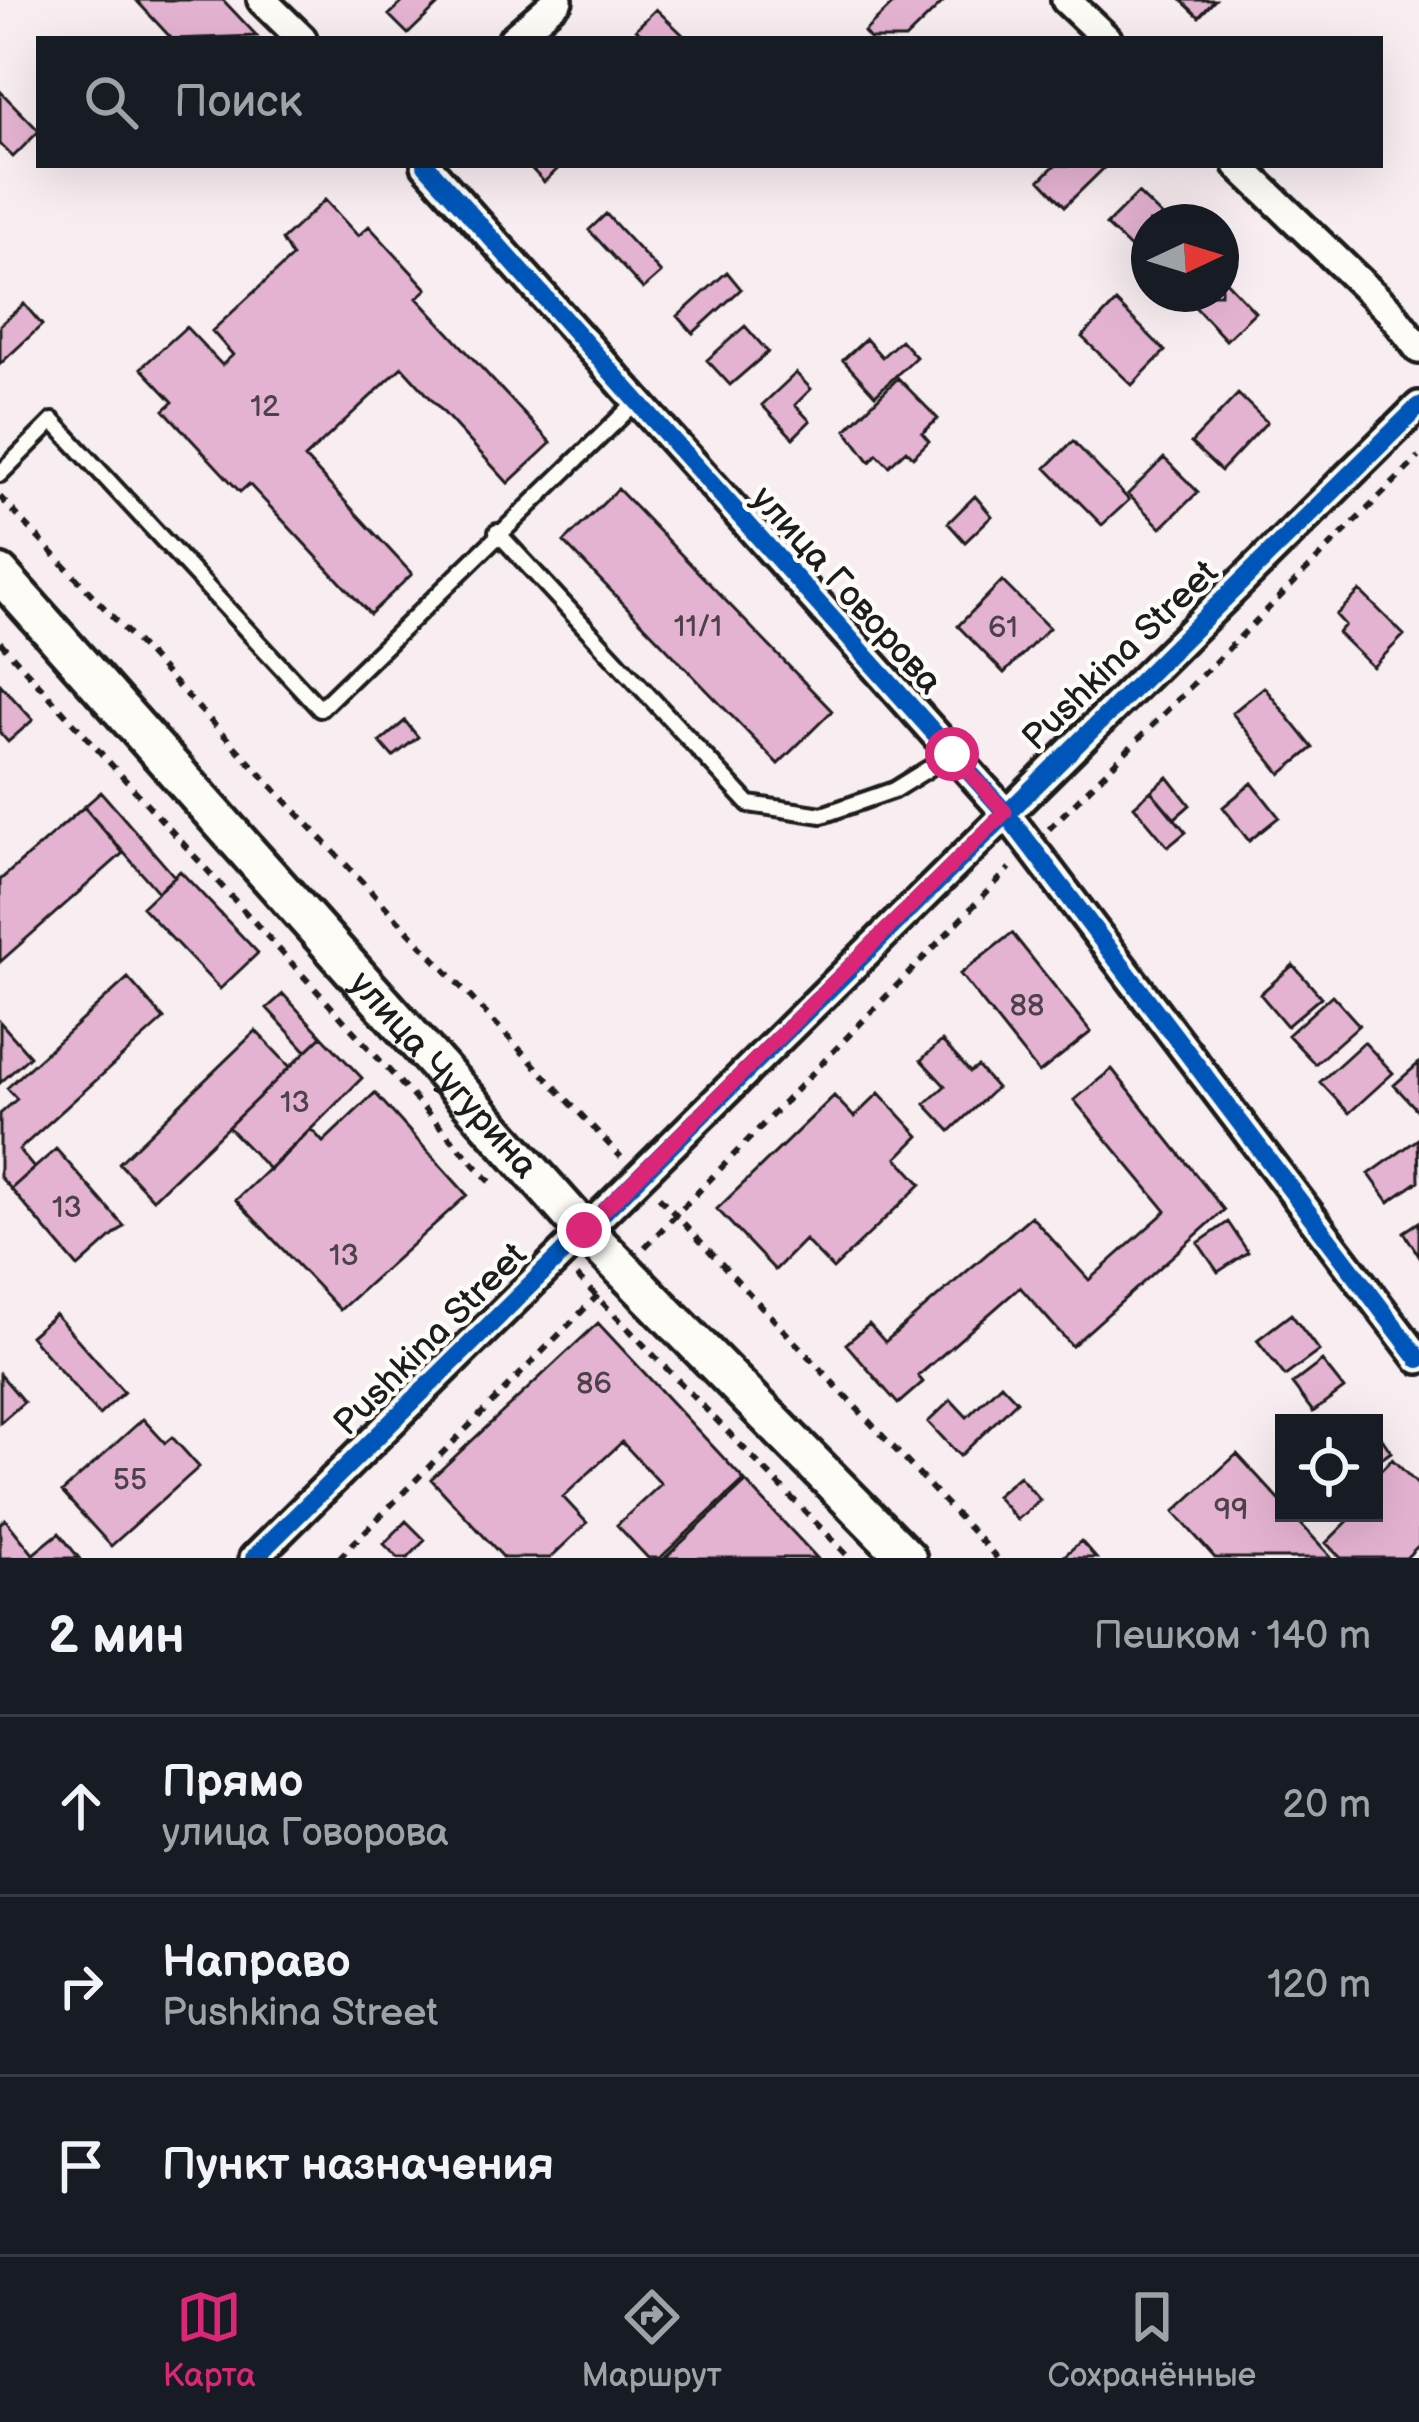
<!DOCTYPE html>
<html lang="ru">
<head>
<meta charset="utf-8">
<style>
	:root { --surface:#171b24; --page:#242831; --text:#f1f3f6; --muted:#9ea1a6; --line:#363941; --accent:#db2777 }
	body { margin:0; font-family:"Balsamiq Sans",sans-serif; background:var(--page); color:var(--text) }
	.controls { position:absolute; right:36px; bottom:36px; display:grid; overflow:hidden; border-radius:0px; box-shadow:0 12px 48px #0002 }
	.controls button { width:108px; height:108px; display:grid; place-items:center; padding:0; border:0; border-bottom:3px solid var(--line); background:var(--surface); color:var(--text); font:60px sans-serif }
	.compass { position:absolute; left:1131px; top:204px; width:108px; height:108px; border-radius:50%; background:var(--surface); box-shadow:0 12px 48px #0002; rotate:86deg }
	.stop { position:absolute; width:36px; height:36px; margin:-27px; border:9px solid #db2777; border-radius:50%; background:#fff }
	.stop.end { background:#db2777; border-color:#fff; box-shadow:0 3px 12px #0008 }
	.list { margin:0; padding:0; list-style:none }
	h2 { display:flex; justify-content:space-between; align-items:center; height:156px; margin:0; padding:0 48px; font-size:51px }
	h2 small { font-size:39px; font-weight:400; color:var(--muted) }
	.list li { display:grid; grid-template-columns:78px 1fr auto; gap:36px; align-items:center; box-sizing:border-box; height:180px; padding:0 48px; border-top:3px solid var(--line) }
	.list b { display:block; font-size:45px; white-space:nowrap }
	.list p { margin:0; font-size:39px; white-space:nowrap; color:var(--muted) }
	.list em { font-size:39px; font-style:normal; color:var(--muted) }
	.icon { flex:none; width:66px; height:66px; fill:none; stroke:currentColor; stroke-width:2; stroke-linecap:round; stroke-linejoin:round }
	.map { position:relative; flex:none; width:1419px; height:1558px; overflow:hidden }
	.search { position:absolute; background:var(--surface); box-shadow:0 12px 48px #0002; left:36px; right:36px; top:36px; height:132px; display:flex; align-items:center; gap:30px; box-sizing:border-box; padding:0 42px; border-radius:0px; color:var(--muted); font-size:45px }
	.sheet { height:696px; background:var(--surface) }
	nav { display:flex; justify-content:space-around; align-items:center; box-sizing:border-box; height:168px; border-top:3px solid var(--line); background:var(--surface); font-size:33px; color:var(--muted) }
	nav a { display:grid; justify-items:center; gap:6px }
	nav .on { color:var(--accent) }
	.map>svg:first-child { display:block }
	.building { fill:#e5b3d2; stroke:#1c1c1c; stroke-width:3 }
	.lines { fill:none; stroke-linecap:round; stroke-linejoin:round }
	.lane-casing { stroke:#1c1c1c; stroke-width:22 }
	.street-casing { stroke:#1c1c1c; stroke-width:36 }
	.secondary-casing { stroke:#1c1c1c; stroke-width:45 }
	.path { stroke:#1c1c1c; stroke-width:6; stroke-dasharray:9 9; stroke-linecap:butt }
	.lane { stroke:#fdfcf7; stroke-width:14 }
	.street { stroke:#fdfcf7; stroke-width:27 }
	.secondary { stroke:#fdfcf7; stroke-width:36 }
	.cycleway-casing { stroke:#fdfcf7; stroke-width:26 }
	.cycleway { stroke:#0057b8; stroke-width:18 }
	.route { stroke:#db2777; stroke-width:15 }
	.labels { text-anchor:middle; stroke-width:9; stroke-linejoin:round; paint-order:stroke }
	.number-label { font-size:30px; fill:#4e424a }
	.street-label { font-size:36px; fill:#1c1c1c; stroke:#fdfcf7 }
</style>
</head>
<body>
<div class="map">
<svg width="1419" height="1558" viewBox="0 0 1419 1558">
	<rect width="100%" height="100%" fill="#f8edf0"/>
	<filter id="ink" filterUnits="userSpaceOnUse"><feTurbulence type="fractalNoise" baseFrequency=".00833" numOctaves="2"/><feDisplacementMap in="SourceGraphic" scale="24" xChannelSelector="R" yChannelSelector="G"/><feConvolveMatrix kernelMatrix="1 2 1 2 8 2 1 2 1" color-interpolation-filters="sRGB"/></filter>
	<g filter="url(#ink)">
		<path class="building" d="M136,0H223L257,36L172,39Z
			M405,0H443L408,34L389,15Z
			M897,0H945L905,39H870L864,32Z
			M1181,0H1215L1199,17Z
			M656,9L683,35L679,39H647L636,29Z
			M0,91L39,131L13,157L0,144Z
			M528,165H562L544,182Z
			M1055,165H1107L1065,206L1040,180Z
			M1138,193L1168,222H1149L1147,263L1106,225Z
			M325,200L358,236L369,226L427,289L417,298L551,443L508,483L402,367L305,458L412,574L370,614L249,484L240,492L164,410L173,402L141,368L186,327L222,365L233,355L212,331L292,257L282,240Z
			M606,214L661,273L643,289L589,230Z
			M727,272L741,289L693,333L678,316Z
			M1221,276L1255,312L1226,340L1183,294H1221Z
			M1116,302L1165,351L1132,385L1082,337Z
			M24,304L42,325L0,364V325Z
			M745,326L768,352L730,385L707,360Z
			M866,339L882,357L901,340L916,357L875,395L843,360Z
			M796,373L811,389L795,405L810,421L793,438L762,405Z
			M898,378L938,419L922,433L929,441L913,457L906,450L889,466L877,454L870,462L846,430Z
			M1238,394L1267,422L1221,471L1191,443Z
			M1073,441L1129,500L1102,525L1046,468Z
			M1164,458L1198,492L1161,528L1128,494Z
			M618,489L832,711L778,764L564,542Z
			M975,496L992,516L965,542L948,523Z
			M1002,581L1049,628L1004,673L958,626Z
			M1360,591L1404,635L1373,667L1338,633L1345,625L1336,615Z
			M0,684L33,720L8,742L0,733Z
			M1264,687L1313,748L1281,774L1232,713Z
			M405,721L418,737L393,757L380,742Z
			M1168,777L1190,805L1174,819L1151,791Z
			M1252,783L1279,817L1249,841L1223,807Z
			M1151,791L1186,832L1168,847L1134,806Z
			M101,792L175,877L158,892L84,807Z
			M84,807L123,853L0,962V880Z
			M180,871L258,953L220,989L142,907Z
			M1012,933L1091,1032L1039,1073L960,974Z
			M1293,965L1321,997L1287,1026L1260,994Z
			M128,978L164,1019L19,1150L34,1168L11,1189L0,1177V1114L17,1099L7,1088Z
			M283,994L322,1036L306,1051L267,1008Z
			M1332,995L1359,1025L1315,1064L1288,1035Z
			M0,1022L30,1056L0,1083Z
			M256,1031L290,1067L153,1199L119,1163Z
			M322,1036L362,1078L270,1170L228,1127Z
			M942,1041L970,1072L978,1067L996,1088L950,1131L925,1104L945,1086L921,1060Z
			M1364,1042L1393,1073L1349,1113L1320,1082Z
			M1419,1063V1112L1394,1085Z
			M1112,1069L1224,1210L1072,1346L1020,1287L918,1376L923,1382L898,1404L846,1344L869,1324L885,1342L1031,1216L1089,1280L1166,1211L1074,1100Z
			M375,1093L467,1195L340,1310L236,1200L311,1129L323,1142Z
			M879,1093L919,1136L897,1158L921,1184L833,1269L805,1240L775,1270L717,1209L834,1096L854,1117Z
			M1418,1139L1419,1181L1389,1202L1369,1174Z
			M56,1149L124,1226L78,1267L11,1189Z
			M1228,1222L1248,1252L1218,1272L1198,1243Z
			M1419,1222V1256L1404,1232Z
			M55,1314L124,1392L99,1415L30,1336Z
			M1291,1314L1319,1351L1285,1376L1257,1340Z
			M598,1323L744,1480L660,1558H648L617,1525L661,1484L622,1442L563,1497L587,1523L550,1558H504L431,1479Z
			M1322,1361L1344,1389L1313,1412L1292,1384Z
			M0,1374L24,1402L0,1423Z
			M1001,1384L1017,1401L960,1456L928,1422L951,1400L967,1417Z
			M143,1419L165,1443L172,1437L199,1467L111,1546L62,1492Z
			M1374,1427L1391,1452L1374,1464Z
			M1237,1454L1284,1505V1513H1291L1332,1558H1215L1174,1512Z
			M1392,1459L1419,1486V1545L1406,1558H1341L1326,1543L1356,1513H1374V1477Z
			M1019,1476L1040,1500L1017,1520L996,1496Z
			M746,1482L817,1558H665Z
			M5,1519L33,1554L37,1558H0V1524Z
			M406,1521L425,1540L408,1558H398L384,1544Z
			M59,1533L79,1558H37L33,1554Z
			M1081,1541L1096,1558H1062Z"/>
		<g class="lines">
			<g class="lane-casing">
				<path id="lane" d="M0,474L53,421L320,709L637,401
					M497,532L749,804L822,815L894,790L952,754"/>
			</g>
			<g class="street-casing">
				<path id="street" d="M262,0L302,39
					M1066,0L1107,39
					M513,39L558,0
					M426,165L1005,812L1419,1359
					M1238,165L1390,311L1419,349
					M254,1558L1419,406"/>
			</g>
			<g class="secondary-casing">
				<g id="secondary">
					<path id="s1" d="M0,574L584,1230L907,1558"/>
				</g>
			</g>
			<path class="path" d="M0,497L621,1157
				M0,642L495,1187
				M1049,829L1419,457
				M659,1197L997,1558
				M645,1247L1010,868
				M577,1276L850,1558
				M339,1558L602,1291"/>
			<use href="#lane" class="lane"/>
			<use href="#street" class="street"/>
			<use href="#secondary" class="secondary"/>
			<g class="cycleway-casing">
				<path id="cycleway" d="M426,165L1005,812L1419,1359
					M254,1558L1419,406"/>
			</g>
			<use href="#cycleway" class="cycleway"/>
		</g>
	</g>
	<g class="lines" filter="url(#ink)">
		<path class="route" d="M584,1230L1005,812L952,754"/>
	</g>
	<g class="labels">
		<g class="number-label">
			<text x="265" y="416">12</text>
			<text x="698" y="636">11/1</text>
			<text x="1003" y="637">61</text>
			<text x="1027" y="1015">88</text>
			<text x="295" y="1112">13</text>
			<text x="67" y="1217">13</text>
			<text x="344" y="1265">13</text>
			<text x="594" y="1393">86</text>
			<text x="130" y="1489">55</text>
			<text x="1231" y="1519">99</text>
		</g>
		<g class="street-label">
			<text transform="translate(848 589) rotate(48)" y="13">улица Говорова</text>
			<text transform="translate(1119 654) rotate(-44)" y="13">Pushkina Street</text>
			<text dy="13" stroke="none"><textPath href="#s1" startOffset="669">улица Чугурина</textPath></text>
			<text transform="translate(429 1338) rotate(-45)" y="13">Pushkina Street</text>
		</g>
	</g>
</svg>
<div class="controls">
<button><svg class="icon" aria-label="locate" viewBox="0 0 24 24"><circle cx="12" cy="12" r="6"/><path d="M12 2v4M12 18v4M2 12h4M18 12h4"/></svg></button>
</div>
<svg class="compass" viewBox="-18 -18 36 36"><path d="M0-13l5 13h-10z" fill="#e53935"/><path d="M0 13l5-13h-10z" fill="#9ea1a6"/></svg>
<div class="stop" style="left:952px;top:754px"></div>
<div class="stop end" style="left:584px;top:1230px"></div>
<div class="search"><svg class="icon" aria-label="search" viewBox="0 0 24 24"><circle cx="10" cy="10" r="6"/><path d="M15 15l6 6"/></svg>Поиск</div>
</div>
<section class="sheet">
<h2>2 мин<small>Пешком · 140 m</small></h2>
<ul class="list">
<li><svg class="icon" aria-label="ahead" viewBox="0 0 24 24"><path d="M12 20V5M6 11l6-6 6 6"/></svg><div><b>Прямо</b><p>улица Говорова</p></div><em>20 m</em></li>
<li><svg class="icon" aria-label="right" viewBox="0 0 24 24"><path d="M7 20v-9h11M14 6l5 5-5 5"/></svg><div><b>Направо</b><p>Pushkina Street</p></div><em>120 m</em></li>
<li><svg class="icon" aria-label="arrive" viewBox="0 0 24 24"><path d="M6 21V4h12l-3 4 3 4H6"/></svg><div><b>Пункт назначения</b></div></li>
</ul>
</section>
<nav>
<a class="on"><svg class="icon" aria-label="map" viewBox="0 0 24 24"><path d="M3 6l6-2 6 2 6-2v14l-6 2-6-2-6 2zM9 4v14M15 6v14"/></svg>Карта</a>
<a><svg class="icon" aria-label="directions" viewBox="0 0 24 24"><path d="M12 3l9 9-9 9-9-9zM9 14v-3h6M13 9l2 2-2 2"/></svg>Маршрут</a>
<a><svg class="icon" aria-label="saved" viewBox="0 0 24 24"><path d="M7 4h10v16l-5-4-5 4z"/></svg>Сохранённые</a>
</nav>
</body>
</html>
